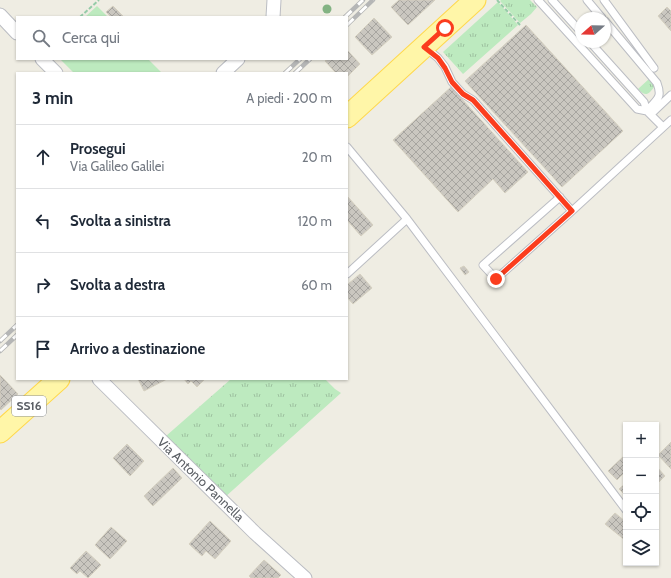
<!DOCTYPE html>
<html lang="it">
<head>
<meta charset="utf-8">
<style>
	:root { --surface:#fff; --page:#f2f2f3; --text:#1f2937; --muted:#747a83; --line:#e0e1e3 }
	body { margin:0; font-family:Cabin,sans-serif; background:var(--page); color:var(--text) }
	.controls { position:absolute; right:12px; bottom:12px; display:grid; overflow:hidden; border-radius:0px; box-shadow:0 1px 3px #0004 }
	.controls button { width:36px; height:36px; display:grid; place-items:center; padding:0; border:0; border-bottom:1px solid var(--line); background:var(--surface); color:var(--text); font:20px sans-serif }
	.compass { position:absolute; left:575px; top:12px; width:36px; height:36px; border-radius:50%; background:var(--surface); box-shadow:0 1px 3px #0004; rotate:250deg }
	.stop { position:absolute; width:12px; height:12px; margin:-9px; border:3px solid #fb3d1e; border-radius:50%; background:#fff }
	.stop.end { background:#fb3d1e; border-color:#fff; box-shadow:0 1px 4px #0008 }
	.list { margin:0; padding:0; list-style:none }
	h2 { display:flex; justify-content:space-between; align-items:center; height:52px; margin:0; padding:0 16px; font-size:17px }
	h2 small { font-size:13px; font-weight:400; color:var(--muted) }
	.list li { display:grid; grid-template-columns:26px 1fr auto; gap:12px; align-items:center; box-sizing:border-box; height:64px; padding:0 16px; border-top:1px solid var(--line) }
	.list b { display:block; font-size:15px; white-space:nowrap }
	.list p { margin:0; font-size:13px; white-space:nowrap; color:var(--muted) }
	.list em { font-size:13px; font-style:normal; color:var(--muted) }
	.icon { flex:none; width:22px; height:22px; fill:none; stroke:currentColor; stroke-width:2; stroke-linecap:round; stroke-linejoin:round }
	.map { position:relative; flex:none; width:671px; height:578px; overflow:hidden }
	.search { position:absolute; background:var(--surface); box-shadow:0 1px 3px #0004; left:16px; top:16px; width:332px; height:44px; display:flex; align-items:center; gap:10px; box-sizing:border-box; padding:0 14px; border-radius:0px; color:var(--muted); font-size:15px }
	.panel { position:absolute; background:var(--surface); box-shadow:0 1px 3px #0004; left:16px; top:72px; width:332px; height:308px; border-radius:0px }
	.map>svg:first-child { display:block }
	.grass { fill:url(#grass-tufts) }
	.pitch { fill:#bdeabf }
	.building { fill:url(#building-cross-hatch); stroke:#d5d0c0 }
	.lines { fill:none; stroke-linecap:round; stroke-linejoin:round }
	.lane-casing { stroke:#bbbdc3; stroke-width:9 }
	.street-casing { stroke:#bbbdc3; stroke-width:15 }
	.primary-casing { stroke:#ffd84c; stroke-width:23 }
	.path { stroke:#95cba8; stroke-width:2; stroke-dasharray:4 2; stroke-linecap:butt }
	.lane { stroke:#fff; stroke-width:7 }
	.street { stroke:#fff; stroke-width:13 }
	.primary { stroke:#fff6a8; stroke-width:21 }
	.rail-casing { stroke:#b5b6b6; stroke-width:4.5 }
	.rail { stroke:#fff; stroke-width:3; stroke-dasharray:9; stroke-linecap:butt }
	.tree { fill:#83b383 }
	.route { stroke:#fb3d1e; stroke-width:5 }
	.labels { text-anchor:middle; stroke-width:3; stroke-linejoin:round; paint-order:stroke }
	.shield { fill:#fff; stroke:#8c8f93; stroke-width:1 }
	.shield-label { font-size:12px; font-weight:bold; fill:#5b5f65 }
	.street-label { font-size:13px; fill:#5b5f65; stroke:#fff }
</style>
</head>
<body>
<div class="map">
<svg width="671" height="578" viewBox="0 0 671 578">
	<defs>
		<pattern id="grass-tufts" width="24" height="20" patternUnits="userSpaceOnUse"><rect width="24" height="20" fill="#bdeabf"/><path d="M3 7l-1-3M5 7V3M7 7l1-3M15 17l-1-3M17 17v-4M19 17l1-3" fill="none" stroke="#9dc19f"/></pattern>
		<pattern id="building-cross-hatch" width="8" height="8" patternUnits="userSpaceOnUse"><rect width="8" height="8" fill="#cac7c0"/><path d="M0 0l8 8M0 8l8-8" fill="none" stroke="#a7a5a0"/></pattern>
	</defs>
	<rect width="100%" height="100%" fill="#efede3"/>
	<path class="grass" d="M501,0H530L537,7L531,14L520,23L500,1Z
		M498,2L518,25L463,74L443,52Z
		M650,78L654,87C648,96 645,96 638,89Z
		M231,379H325L335,389L341,393L224,498L166,436Z"/>
	<path class="pitch" d="M97,6L108,17H85Z
		M60,59H148L162,73H74Z"/>
	<path class="building" d="M399,0H435L408,25L391,7Z
		M113,6L124,17H111L106,12Z
		M667,7L671,11V31L658,16Z
		M374,18L392,37L372,55L355,37Z
		M526,25L623,131L562,187L465,81Z
		M347,50L360,64L347,77V73H336L325,61L328,59H347Z
		M451,87L528,172L505,193L493,179L458,212L393,140Z
		M347,196L373,225L361,236L347,220Z
		M464,266L469,272L465,275L460,268Z
		M360,274L372,288L353,304L347,297V285Z
		M0,375L18,394L1,410L0,409Z
		M138,379H167L144,391Z
		M184,379H205L197,387L191,381L188,384Z
		M671,442V469L658,455Z
		M127,444L144,461L130,476L113,458Z
		M626,454V471L617,480L608,471Z
		M656,466L665,476L656,485Z
		M173,468L182,478L153,506L144,496Z
		M626,483V496L619,489Z
		M615,513L626,522V541L605,524Z
		M210,521L231,541L215,559L206,551L202,556L189,544Z
		M111,527L127,541L110,559L95,545Z
		M86,551L101,565L88,578L80,571L77,574L70,568Z
		M264,560L281,575L278,578H251L249,576Z"/>
	<g class="lines">
		<g class="lane-casing">
			<path id="lane" d="M538,0L637,109L647,111L663,127
				M552,0L581,32
				M587,0L602,18
				M604,0L654,68
				M590,42L644,102L647,111C656,99 663,99 657,83L605,21
				M426,48L438,58L445,67L452,82L463,94L473,100L572,211
				M651,114L671,95
				M347,147L407,219L626,510
				M560,197L483,265L496,279L572,211L671,120
				M347,274L407,219"/>
		</g>
		<g class="street-casing">
			<path id="street" d="M0,15L17,33
				M273,17L274,0
				M42,59L56,73
				M223,73L238,59
				M99,379L255,533L305,578"/>
		</g>
		<g class="primary-casing">
			<path id="primary" d="M347,117L475,0
				M0,432L59,379"/>
		</g>
		<path class="path" d="M497,0L520,25
			M80,17L99,0"/>
		<use href="#lane" class="lane"/>
		<use href="#street" class="street"/>
		<use href="#primary" class="primary"/>
		<g class="rail-casing">
			<path id="rail" d="M345,17L363,0
				M347,25L373,0
				M285,73L300,59
				M295,73L310,59
				M0,341L17,325
				M0,351L17,335"/>
		</g>
		<use href="#rail" class="rail"/>
	</g>
	<circle class="tree" cx="327" cy="9" r="4.5"/>
	<g class="lines">
		<path class="route" d="M445,28L424,47L438,58L445,68L452,82L463,94L473,100L572,211L496,279"/>
	</g>
	<g class="labels">
		<rect class="shield" x="12" y="396" width="34" height="20" rx="3"/>
		<g class="shield-label">
			<text x="29" y="410">SS16</text>
		</g>
		<g class="street-label">
			<text transform="translate(201 479) rotate(44)" y="5">Via Antonio Pannella</text>
		</g>
	</g>
</svg>
<div class="controls">
<button>+</button>
<button>−</button>
<button><svg class="icon" aria-label="locate" viewBox="0 0 24 24"><circle cx="12" cy="12" r="6"/><path d="M12 2v4M12 18v4M2 12h4M18 12h4"/></svg></button>
<button><svg class="icon" aria-label="layers" viewBox="0 0 24 24"><path d="M12 4l9 5-9 5-9-5zM3 14l9 5 9-5"/></svg></button>
</div>
<svg class="compass" viewBox="-18 -18 36 36"><path d="M0-13l5 13h-10z" fill="#e53935"/><path d="M0 13l5-13h-10z" fill="#747a83"/></svg>
<div class="stop" style="left:445px;top:28px"></div>
<div class="stop end" style="left:496px;top:279px"></div>
<div class="search"><svg class="icon" aria-label="search" viewBox="0 0 24 24"><circle cx="10" cy="10" r="6"/><path d="M15 15l6 6"/></svg>Cerca qui</div>
<section class="panel">
<h2>3 min<small>A piedi · 200 m</small></h2>
<ul class="list">
<li><svg class="icon" aria-label="ahead" viewBox="0 0 24 24"><path d="M12 20V5M6 11l6-6 6 6"/></svg><div><b>Prosegui</b><p>Via Galileo Galilei</p></div><em>20 m</em></li>
<li><svg class="icon" aria-label="left" viewBox="0 0 24 24"><path d="M17 20v-9H6M10 6l-5 5 5 5"/></svg><div><b>Svolta a sinistra</b></div><em>120 m</em></li>
<li><svg class="icon" aria-label="right" viewBox="0 0 24 24"><path d="M7 20v-9h11M14 6l5 5-5 5"/></svg><div><b>Svolta a destra</b></div><em>60 m</em></li>
<li><svg class="icon" aria-label="arrive" viewBox="0 0 24 24"><path d="M6 21V4h12l-3 4 3 4H6"/></svg><div><b>Arrivo a destinazione</b></div></li>
</ul>
</section>
</div>
</body>
</html>
